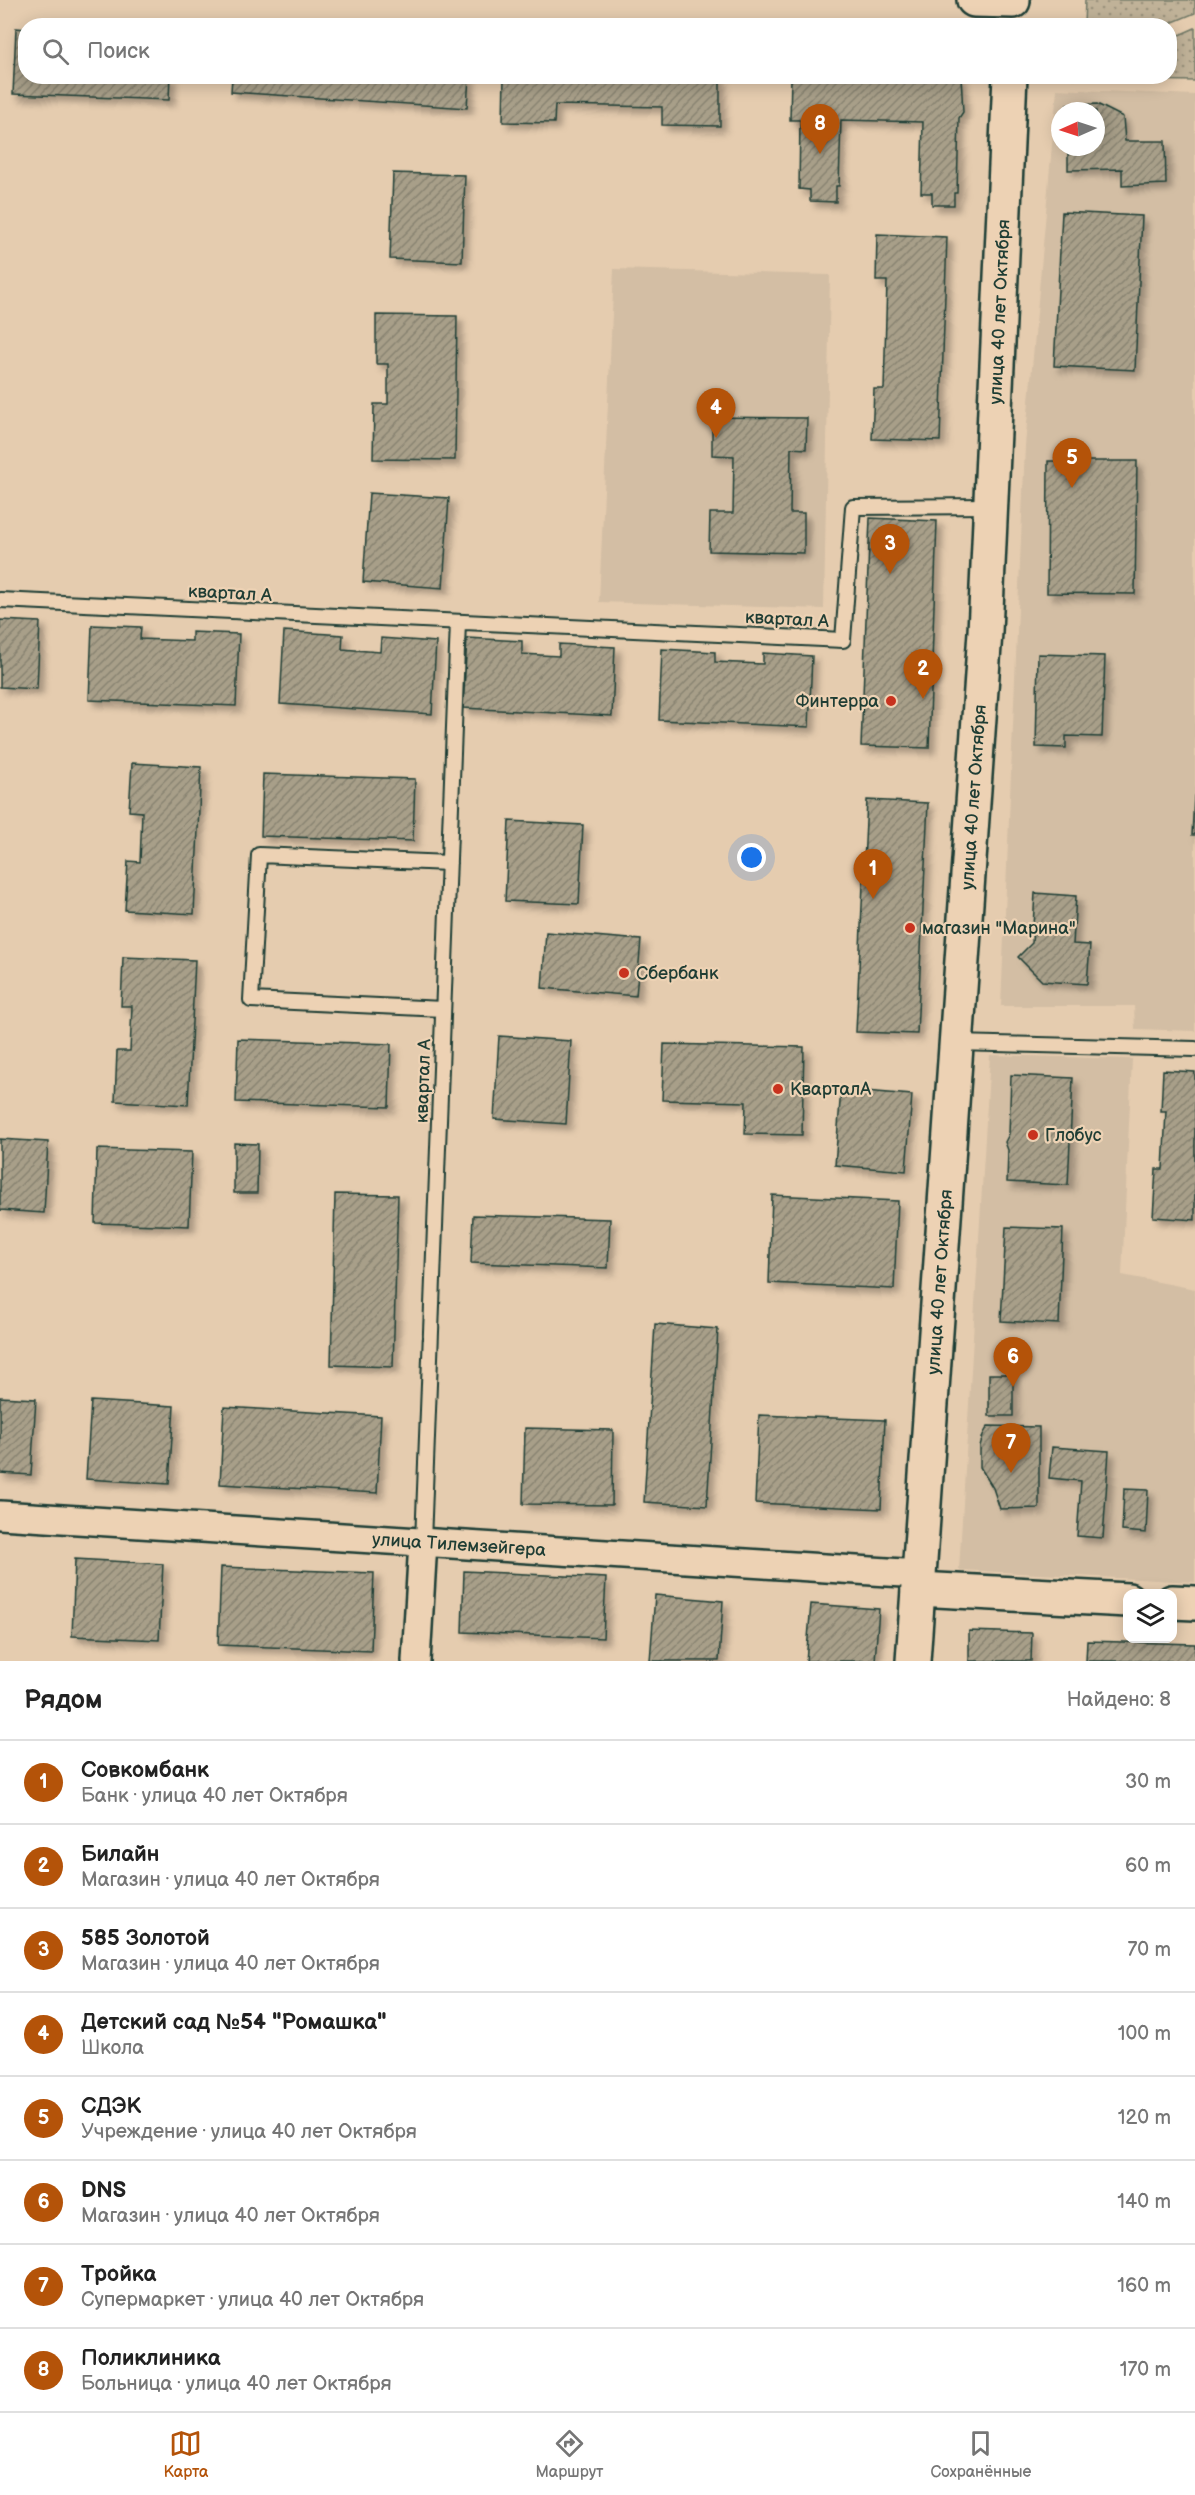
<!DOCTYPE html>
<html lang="ru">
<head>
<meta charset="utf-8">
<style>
	:root { --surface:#fff; --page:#f2f2f2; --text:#222; --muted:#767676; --line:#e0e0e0; --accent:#b45309 }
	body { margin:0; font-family:"Balsamiq Sans",sans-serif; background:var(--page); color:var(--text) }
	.controls { position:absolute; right:18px; bottom:18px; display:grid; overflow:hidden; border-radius:12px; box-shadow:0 3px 15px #0003 }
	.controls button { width:54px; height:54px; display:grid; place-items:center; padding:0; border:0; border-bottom:2px solid var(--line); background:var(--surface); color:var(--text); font:30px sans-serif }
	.compass { position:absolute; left:1051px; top:102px; width:54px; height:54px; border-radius:50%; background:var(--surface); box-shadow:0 3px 15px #0003; rotate:267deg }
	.you { position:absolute; left:752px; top:858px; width:21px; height:21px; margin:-15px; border:4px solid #fff; border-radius:50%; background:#1a73e8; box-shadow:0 0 0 9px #1a73e833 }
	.badge { display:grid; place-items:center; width:39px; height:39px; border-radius:50%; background:var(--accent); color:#fff; font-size:20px; font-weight:700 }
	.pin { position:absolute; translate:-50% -50px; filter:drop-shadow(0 2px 3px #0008) }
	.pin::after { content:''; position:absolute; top:32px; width:21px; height:18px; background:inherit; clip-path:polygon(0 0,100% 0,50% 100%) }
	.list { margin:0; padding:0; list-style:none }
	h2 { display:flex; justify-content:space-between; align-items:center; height:78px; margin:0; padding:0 24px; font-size:26px }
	h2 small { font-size:20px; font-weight:400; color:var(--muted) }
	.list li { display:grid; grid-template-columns:39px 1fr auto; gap:18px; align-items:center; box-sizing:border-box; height:84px; padding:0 24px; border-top:2px solid var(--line) }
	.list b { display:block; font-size:22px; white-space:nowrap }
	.list p { margin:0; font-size:20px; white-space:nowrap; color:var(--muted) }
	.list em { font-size:20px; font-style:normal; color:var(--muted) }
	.icon { flex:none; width:33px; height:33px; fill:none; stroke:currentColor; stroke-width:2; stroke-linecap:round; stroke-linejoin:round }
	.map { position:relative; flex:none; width:1195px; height:1661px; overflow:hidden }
	.search { position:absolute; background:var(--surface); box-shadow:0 3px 15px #0003; left:18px; right:18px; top:18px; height:66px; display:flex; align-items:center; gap:15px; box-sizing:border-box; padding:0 21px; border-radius:24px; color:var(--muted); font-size:22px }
	.sheet { height:750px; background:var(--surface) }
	nav { display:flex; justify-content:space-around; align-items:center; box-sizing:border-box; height:84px; border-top:2px solid var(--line); background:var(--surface); font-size:16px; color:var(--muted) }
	nav a { display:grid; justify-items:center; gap:3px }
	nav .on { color:var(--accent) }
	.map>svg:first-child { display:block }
	.built { fill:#d3bea4; fill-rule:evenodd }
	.grass { fill:url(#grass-dots); stroke:#707866; stroke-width:1.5 }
	.building { fill:url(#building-hatch); stroke:#1f3d34; stroke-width:1.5; filter:url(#shadow) }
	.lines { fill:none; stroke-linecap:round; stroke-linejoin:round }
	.lane-casing { stroke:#1f3d34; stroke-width:18 }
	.street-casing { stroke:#1f3d34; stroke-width:32 }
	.secondary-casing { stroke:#1f3d34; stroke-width:38 }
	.lane { stroke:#edd2b4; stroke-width:14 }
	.street { stroke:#edd2b4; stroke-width:27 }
	.secondary { stroke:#edd2b4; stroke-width:33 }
	.poi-dot { fill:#c8321e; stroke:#edd2b4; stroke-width:2 }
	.labels { text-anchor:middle; stroke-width:4.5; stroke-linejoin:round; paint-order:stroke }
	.street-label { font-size:18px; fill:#1f3d34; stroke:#edd2b4 }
	.poi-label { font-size:18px; fill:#1f3d34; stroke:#edd2b4; text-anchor:start }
</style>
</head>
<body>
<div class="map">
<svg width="1195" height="1661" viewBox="0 0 1195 1661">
	<defs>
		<pattern id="grass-dots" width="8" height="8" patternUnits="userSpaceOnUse" patternTransform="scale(1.5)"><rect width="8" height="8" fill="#c0b298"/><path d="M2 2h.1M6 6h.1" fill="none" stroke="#9b927d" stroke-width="1.8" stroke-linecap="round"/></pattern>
		<pattern id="building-hatch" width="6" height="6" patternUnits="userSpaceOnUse" patternTransform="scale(1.5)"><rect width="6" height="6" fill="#a89f89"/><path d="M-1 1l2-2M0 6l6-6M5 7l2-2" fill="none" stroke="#888371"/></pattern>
		<filter id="shadow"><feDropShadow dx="5.5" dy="5.5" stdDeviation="3" flood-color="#0004"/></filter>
	</defs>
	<rect width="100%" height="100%" fill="#e5ccaf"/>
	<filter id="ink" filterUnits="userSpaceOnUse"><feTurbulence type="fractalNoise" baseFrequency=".0167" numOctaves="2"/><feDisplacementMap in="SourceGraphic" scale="12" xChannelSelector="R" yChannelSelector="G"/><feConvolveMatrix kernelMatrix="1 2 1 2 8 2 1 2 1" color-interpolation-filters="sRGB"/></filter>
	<g filter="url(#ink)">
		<path class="built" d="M1057,89L1195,95V1031L1135,1029L1134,1006H1001L1025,446ZM1060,111H1096V147H1060Z
			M614,269L830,275L824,609L599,602Z
			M990,1055L1132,1059L1122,1275L1195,1289V1582L959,1570Z"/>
		<path class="grass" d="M1085,0H1195V13L1166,25H1084Z
			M1195,28V81L1075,79L1081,76H1170V39Z"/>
		<path class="building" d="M16,28L26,29V76H170L169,100L13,94Z
			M232,76H469L467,108L231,92Z
			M504,76H720V126L662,125V107L555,105L554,123L503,122Z
			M791,76H961L963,112L959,118L957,193H954V205H932V193H921L923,122L841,120L839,186H836V202L810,201V190L799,189L800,120H790Z
			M1097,104L1123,117L1125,141H1165L1166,184L1122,186V169L1068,170V147H1096V111H1066L1067,105Z
			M393,173L465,175L462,262L390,259Z
			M1062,212L1142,216L1135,370L1054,366Z
			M877,234L947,237L940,441L872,439L874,389H884L887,281H876Z
			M376,315L457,316L455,460L373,459L374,404H388V364H376Z
			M712,417L807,418L806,449L791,448L790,513H804V553L709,551L710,513H733L734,456L712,455Z
			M1048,461H1137L1135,594L1047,593Z
			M369,493L449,498L443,588L363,582Z
			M870,518L937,521L929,748L861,746Z
			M0,620L40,622L37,689L0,687Z
			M92,625L141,627L140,639L192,641V632L239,634L236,706L89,700Z
			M284,631L343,635L342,649L380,652L381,638L436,642L432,714L280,704Z
			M467,638L522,641V654L559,656V644L615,647L612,716L463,708Z
			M662,649L715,652V662L763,664V653L812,656L809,727L659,720Z
			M1038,654L1105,656L1102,737L1066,736V748L1036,747Z
			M132,763L201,767L194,914L125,910L128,861L140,862L142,812L129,811Z
			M263,774L415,779L413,841L261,836Z
			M1194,796H1195V835H1192Z
			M867,800L928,803L917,1034L856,1032Z
			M509,821L583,825L579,904L505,901Z
			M1035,893L1076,896L1073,944L1090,945L1087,984L1042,981L1018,957L1032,943Z
			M546,932L641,940L636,996L542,988Z
			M123,957L195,960L188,1105L115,1101L117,1051H130L132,1006H121Z
			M499,1036L571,1041L566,1124L494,1119Z
			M238,1039L391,1044L389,1107L236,1102Z
			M664,1044L804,1047L802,1135L745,1134L746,1102L662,1100Z
			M1163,1070L1195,1072V1220L1153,1217L1156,1169H1163L1166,1111H1161Z
			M1011,1075L1073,1078L1068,1185L1007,1182L1008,1150L1005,1142L1009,1134Z
			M841,1089L912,1095L906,1171L835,1165Z
			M0,1139L48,1142L44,1213L0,1210Z
			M234,1143L258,1144L257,1193H234Z
			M97,1149L192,1152L189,1226L95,1223Z
			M335,1194L398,1195L393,1367L331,1365Z
			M772,1195L898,1201L894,1289L769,1283Z
			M473,1215L610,1219L608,1268L471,1263Z
			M1006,1227L1063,1229L1059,1324L1001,1321Z
			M655,1324L718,1329L707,1506L644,1502Z
			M989,1374H1013V1416H989Z
			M0,1397L36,1399L31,1475L0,1473Z
			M91,1401L174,1406L169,1484L86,1479Z
			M224,1407L381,1416L377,1493L220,1484Z
			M759,1415L885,1420L881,1509L755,1503Z
			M988,1426L1039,1427V1508L1000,1509L993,1488L980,1467V1446L983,1435Z
			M525,1428L613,1430L612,1505L523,1504Z
			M1052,1447L1109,1451L1103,1538L1077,1536L1081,1481L1049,1478Z
			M1124,1489L1148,1490L1146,1533L1122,1531Z
			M75,1559L163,1564L159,1640L72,1636Z
			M221,1567L374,1573L371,1651L218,1645Z
			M464,1571L606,1578L603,1638L462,1632Z
			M655,1595L723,1601L719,1661H650Z
			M811,1604L879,1609L875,1661H806Z
			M969,1631L1032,1633L1031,1661H969Z
			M1087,1641L1195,1644V1661H1086Z"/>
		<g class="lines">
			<g class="lane-casing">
				<path id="lane" d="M0,600L843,640L853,507L991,506
					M443,1009L251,1000L259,855L449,863
					M956,1043L1195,1049
					M423,1542L458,622"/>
			</g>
			<g class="street-casing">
				<g id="street">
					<path id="s1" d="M0,1515L919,1574"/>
					<path d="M416,1661L423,1542"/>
				</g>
			</g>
			<g class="secondary-casing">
				<g id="secondary">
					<path d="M974,0L1013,1"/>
					<path d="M918,1589L1128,1600"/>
					<path d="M1172,1602L1195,1603"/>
					<path id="s2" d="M913,1661L985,632L1010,76"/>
				</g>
			</g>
			<use href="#lane" class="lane"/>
			<use href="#street" class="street"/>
			<use href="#secondary" class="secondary"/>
		</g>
	</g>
	<g class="poi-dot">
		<circle cx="891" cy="701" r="6"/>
		<circle cx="910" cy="928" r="6"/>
		<circle cx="624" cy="973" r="6"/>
		<circle cx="778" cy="1089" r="6"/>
		<circle cx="1033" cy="1135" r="6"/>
	</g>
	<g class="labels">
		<g class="street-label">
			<text dy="6" stroke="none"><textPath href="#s2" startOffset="1352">улица 40 лет Октября</textPath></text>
			<text transform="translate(230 593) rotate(3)" y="6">квартал А</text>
			<text transform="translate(787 619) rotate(3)" y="6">квартал А</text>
			<text dy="6" stroke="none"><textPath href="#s2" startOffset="866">улица 40 лет Октября</textPath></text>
			<text transform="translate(423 1081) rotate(-88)" y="6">квартал А</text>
			<text dy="6" stroke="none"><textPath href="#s2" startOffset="380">улица 40 лет Октября</textPath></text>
			<text dy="6" stroke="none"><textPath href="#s1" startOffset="460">улица Тилемзейгера</textPath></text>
		</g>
		<g class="poi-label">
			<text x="879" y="707" text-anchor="end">Финтерра</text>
			<text x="922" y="934">магазин "Марина"</text>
			<text x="636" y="979">Сбербанк</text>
			<text x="790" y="1095">КварталА</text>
			<text x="1045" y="1141">Глобус</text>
		</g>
	</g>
</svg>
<div class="controls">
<button><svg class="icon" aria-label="layers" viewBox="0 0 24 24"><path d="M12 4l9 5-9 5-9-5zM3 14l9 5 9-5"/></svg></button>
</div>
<svg class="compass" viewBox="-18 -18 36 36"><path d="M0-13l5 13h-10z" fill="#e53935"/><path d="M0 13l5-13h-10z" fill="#767676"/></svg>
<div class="you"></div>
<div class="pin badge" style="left:873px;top:899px">1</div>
<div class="pin badge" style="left:923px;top:699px">2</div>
<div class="pin badge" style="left:890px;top:574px">3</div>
<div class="pin badge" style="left:716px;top:438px">4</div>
<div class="pin badge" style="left:1072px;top:488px">5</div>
<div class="pin badge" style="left:1013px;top:1387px">6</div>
<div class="pin badge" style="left:1011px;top:1473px">7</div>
<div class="pin badge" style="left:820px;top:154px">8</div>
<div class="search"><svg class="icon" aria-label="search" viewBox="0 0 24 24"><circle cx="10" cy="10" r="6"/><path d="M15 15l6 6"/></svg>Поиск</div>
</div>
<section class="sheet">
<h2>Рядом<small>Найдено: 8</small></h2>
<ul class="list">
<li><span class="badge">1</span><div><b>Совкомбанк</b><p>Банк · улица 40 лет Октября</p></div><em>30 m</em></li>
<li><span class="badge">2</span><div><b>Билайн</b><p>Магазин · улица 40 лет Октября</p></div><em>60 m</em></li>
<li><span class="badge">3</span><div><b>585 Золотой</b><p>Магазин · улица 40 лет Октября</p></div><em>70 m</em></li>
<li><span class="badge">4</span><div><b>Детский сад №54 &quot;Ромашка&quot;</b><p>Школа</p></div><em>100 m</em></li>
<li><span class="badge">5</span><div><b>СДЭК</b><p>Учреждение · улица 40 лет Октября</p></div><em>120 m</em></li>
<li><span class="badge">6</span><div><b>DNS</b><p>Магазин · улица 40 лет Октября</p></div><em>140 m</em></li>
<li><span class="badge">7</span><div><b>Тройка</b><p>Супермаркет · улица 40 лет Октября</p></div><em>160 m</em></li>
<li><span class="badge">8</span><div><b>Поликлиника</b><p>Больница · улица 40 лет Октября</p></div><em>170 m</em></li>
</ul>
</section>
<nav>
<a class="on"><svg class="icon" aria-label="map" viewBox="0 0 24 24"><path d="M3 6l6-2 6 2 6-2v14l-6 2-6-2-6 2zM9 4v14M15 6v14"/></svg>Карта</a>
<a><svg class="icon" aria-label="directions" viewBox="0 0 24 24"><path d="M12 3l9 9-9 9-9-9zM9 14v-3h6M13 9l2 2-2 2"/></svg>Маршрут</a>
<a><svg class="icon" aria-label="saved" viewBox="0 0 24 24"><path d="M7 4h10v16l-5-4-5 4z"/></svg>Сохранённые</a>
</nav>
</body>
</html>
